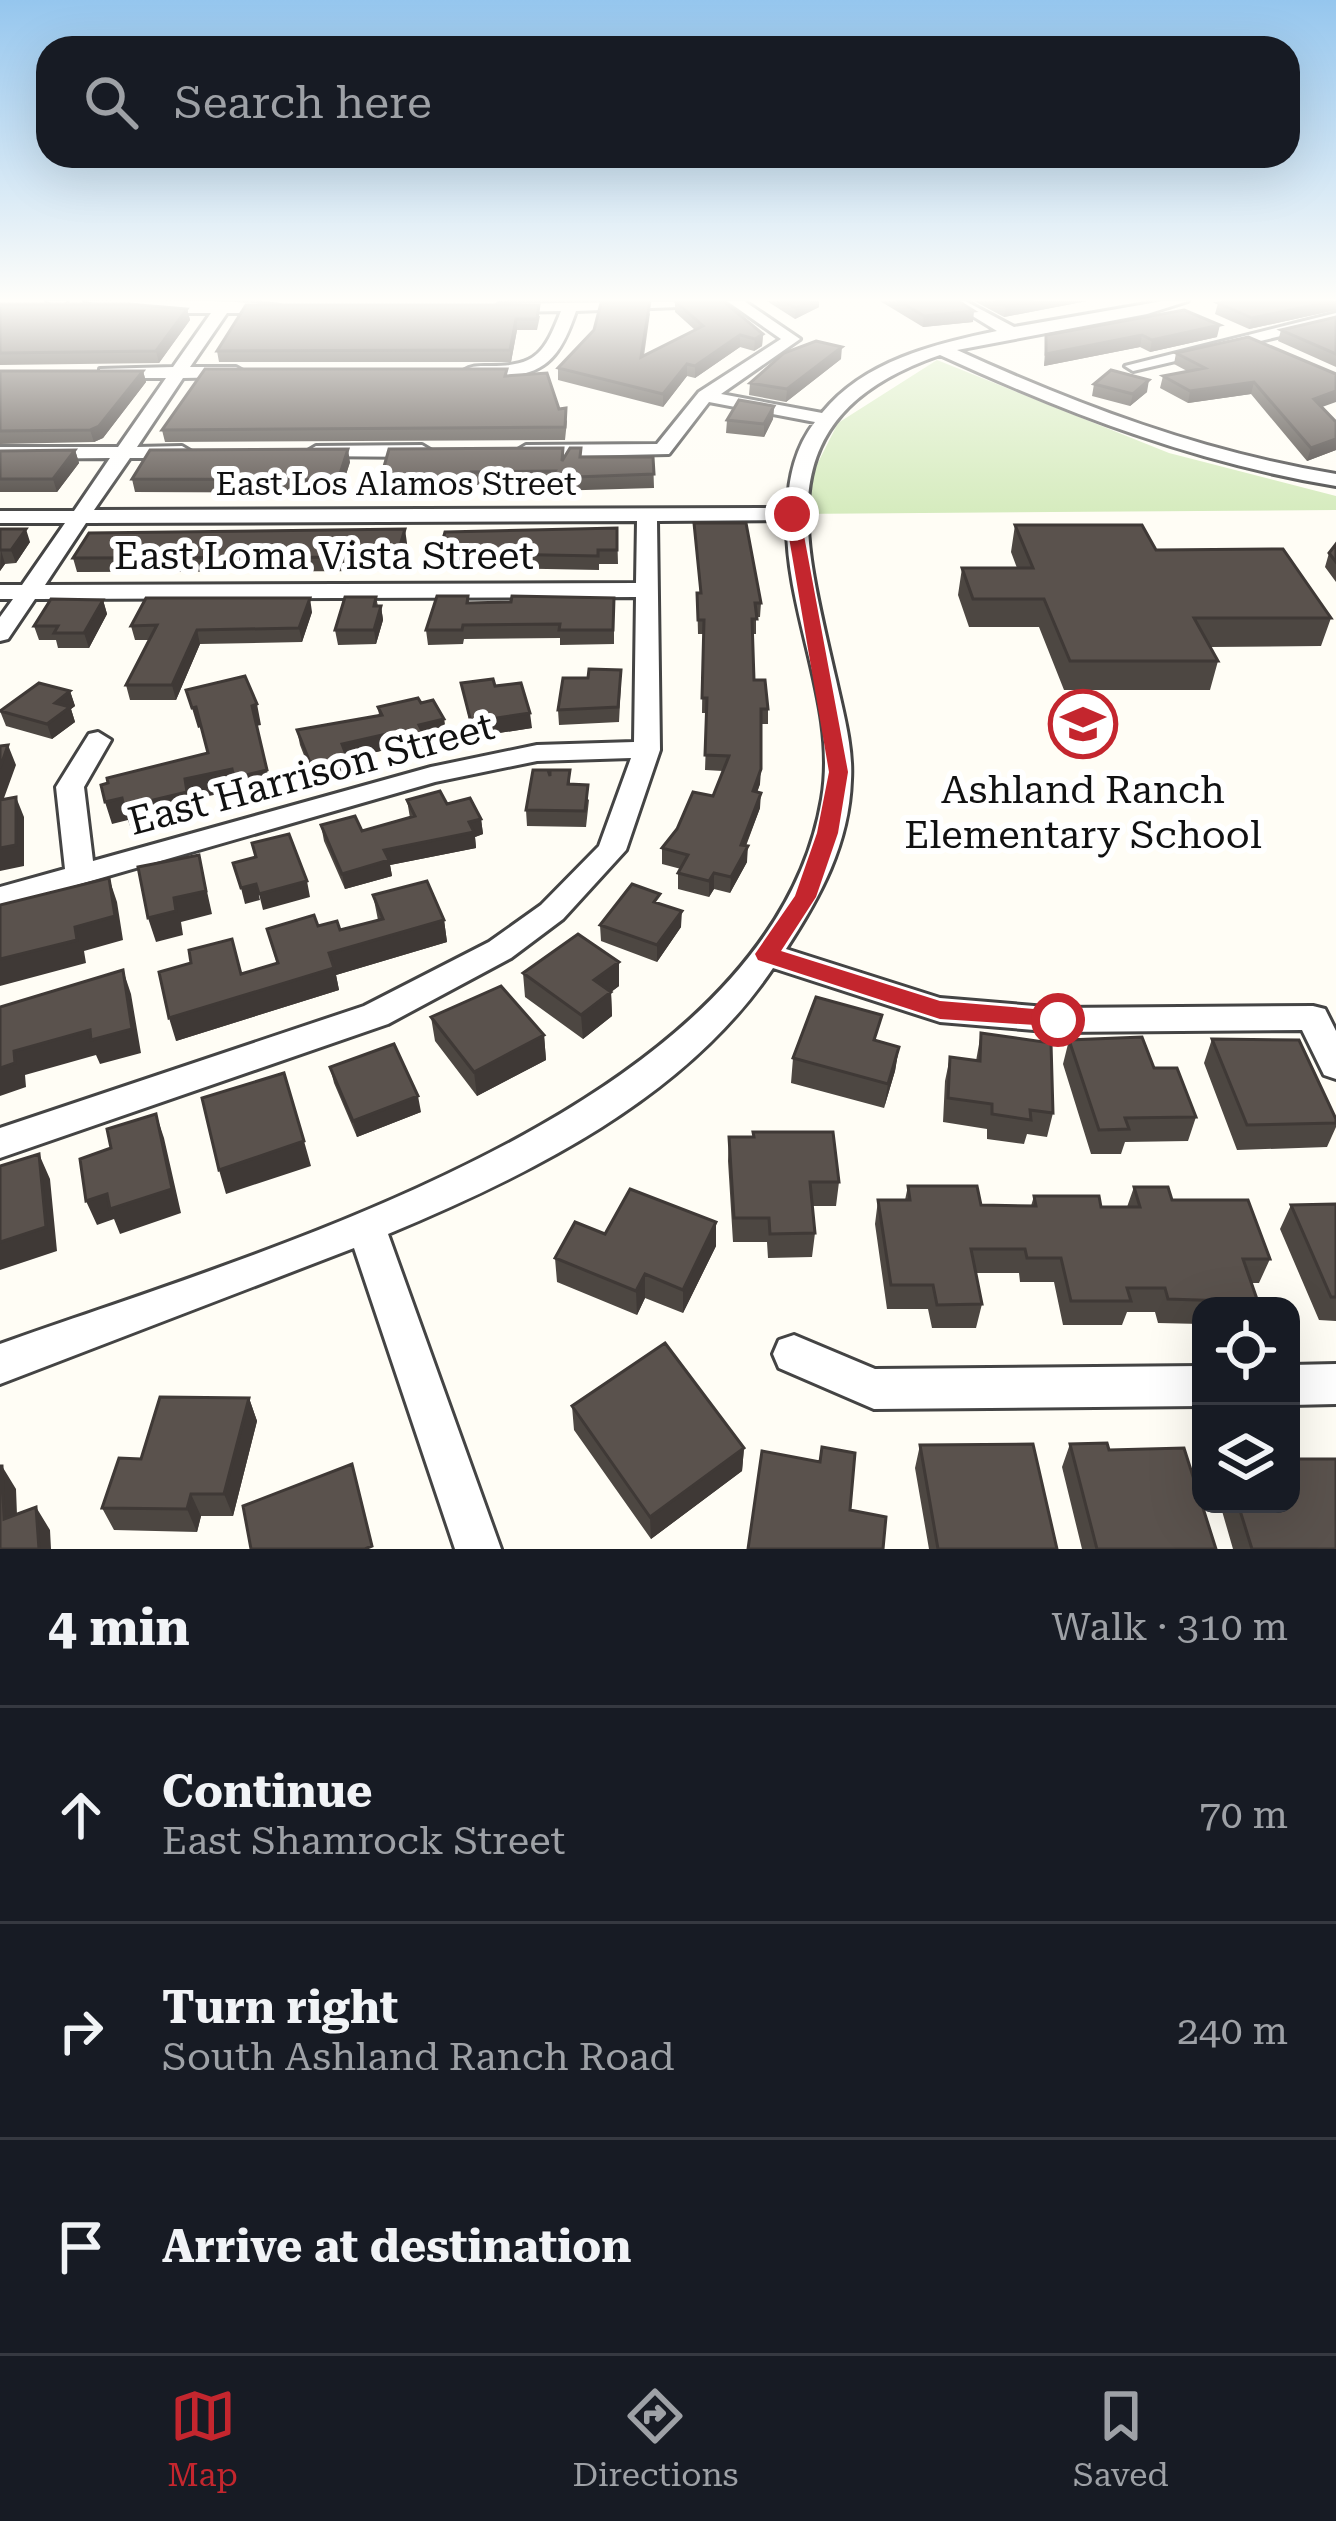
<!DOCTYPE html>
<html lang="en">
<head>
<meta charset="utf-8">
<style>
	:root { --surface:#171b24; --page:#20242c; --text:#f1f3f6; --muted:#9ea1a6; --line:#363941; --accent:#c4262e }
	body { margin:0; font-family:"Roboto Serif",serif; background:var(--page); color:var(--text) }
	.controls { position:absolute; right:36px; bottom:36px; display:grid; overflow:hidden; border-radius:24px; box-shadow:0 12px 48px #0002 }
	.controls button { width:108px; height:108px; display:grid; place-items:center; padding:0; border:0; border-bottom:3px solid var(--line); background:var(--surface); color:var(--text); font:60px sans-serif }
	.stop { position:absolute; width:36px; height:36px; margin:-27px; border:9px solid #c4262e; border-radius:50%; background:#fff }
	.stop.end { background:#c4262e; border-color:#fff; box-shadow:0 3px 12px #0008 }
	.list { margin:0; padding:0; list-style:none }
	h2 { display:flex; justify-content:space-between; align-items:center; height:156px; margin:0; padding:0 48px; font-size:51px }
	h2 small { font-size:39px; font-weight:400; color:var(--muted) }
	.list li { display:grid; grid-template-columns:78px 1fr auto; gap:36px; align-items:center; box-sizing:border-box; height:216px; padding:0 48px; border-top:3px solid var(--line) }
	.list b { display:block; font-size:45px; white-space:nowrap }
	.list p { margin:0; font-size:39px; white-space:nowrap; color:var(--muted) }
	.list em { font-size:39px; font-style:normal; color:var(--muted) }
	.icon { flex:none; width:66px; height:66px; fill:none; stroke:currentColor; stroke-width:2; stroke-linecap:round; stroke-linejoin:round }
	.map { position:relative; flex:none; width:1336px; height:1549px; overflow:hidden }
	.search { position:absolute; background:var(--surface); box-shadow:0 12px 48px #0002; left:36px; right:36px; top:36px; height:132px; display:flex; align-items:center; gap:30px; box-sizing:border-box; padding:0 42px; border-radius:36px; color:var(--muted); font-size:45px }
	.sheet { height:804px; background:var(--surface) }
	nav { display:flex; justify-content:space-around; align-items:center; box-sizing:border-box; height:168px; border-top:3px solid var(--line); background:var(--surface); font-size:33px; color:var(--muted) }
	nav a { display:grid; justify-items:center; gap:6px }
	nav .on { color:var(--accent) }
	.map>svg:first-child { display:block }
	.green { fill:#d5ebbd }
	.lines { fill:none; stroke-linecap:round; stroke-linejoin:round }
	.minor-casing { stroke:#444; stroke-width:6 }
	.minor { fill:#fff; fill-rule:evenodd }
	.wall { fill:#4d4742 }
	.shaded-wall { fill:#3f3936 }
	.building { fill:#5a524d; stroke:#3f3936; stroke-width:3 }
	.route { fill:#c4262e }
	.labels { text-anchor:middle; stroke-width:12; stroke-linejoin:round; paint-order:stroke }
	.far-street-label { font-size:33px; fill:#111; stroke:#fff }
	.street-label { font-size:39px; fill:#111; stroke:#fff }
	.poi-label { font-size:39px; fill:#111; stroke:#fff }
</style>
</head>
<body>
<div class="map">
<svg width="1336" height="1549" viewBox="0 0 1336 1549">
	<rect width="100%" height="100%" fill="#fffdf5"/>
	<path class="green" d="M937,360L1169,453L1336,496V510L792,514L838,423Z"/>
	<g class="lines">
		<g class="minor-casing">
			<path id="minor" d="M47,301H67L59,306Z
				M85,301C117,299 274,300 287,308L279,313H227L190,367H236L245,372L236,377L183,378L137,447L182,446L192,452L182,458H130L94,510L788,508C788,478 796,446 815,422L709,402L669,454L526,457L516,451L526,445L657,444L699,392L781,339L727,301H744L800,339L721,394L822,413C864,361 934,344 997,331L948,301H965L1014,327L1163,301H1188L1147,314L957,350C1080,406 1202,452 1336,474V486C1196,463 1069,414 940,355C764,416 803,534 836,680C843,712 853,747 851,780C849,844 820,897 786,949L940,998L1058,1008L1313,1006L1325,1009L1336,1031V1079L1324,1075L1302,1030L1058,1032L940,1022L773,968C685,1099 529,1175 388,1234L501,1549H455L354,1248L0,1384V1344C256,1252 769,1112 822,799C838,707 785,613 787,520L657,521L660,750L626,850L563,919L511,958L388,1024L0,1158V1128L364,1006L489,942L541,905L599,846L631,758L537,761L435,782L0,907V887L65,869L56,787L89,734L98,732L111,740L84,787L93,861L431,767L537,745L634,742L636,597L35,599L8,639L0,641V617L13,599H0V585H22L65,523H0V511H74L110,458L0,459V447H118L166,378H106L100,377V369L173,367L211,313H152ZM637,521L636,583L45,585L86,523Z
				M711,301L703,306L576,311C562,352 548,376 501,376C487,376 475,378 463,371C473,365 479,366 491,366C537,366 545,352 561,311L504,312L496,307L499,304Z
				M1336,313V323L1133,371L1125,366Z
				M316,446L422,445L432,451L422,457L309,456L306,452Z
				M794,1335L875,1369L1201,1366V1406L874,1409L779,1368L773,1354L779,1340Z
				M1336,1364V1404L1291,1405V1365Z"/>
		</g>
		<use href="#minor" class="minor"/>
	</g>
	<path class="wall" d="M675,301L763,334L762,346L754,351L740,347L695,378L687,376L663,407L558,380V368L650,313L644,356L695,330L675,312Z
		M767,301H819V307L795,319Z
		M880,301H958L973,322L923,327Z
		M974,301H1087L1004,317Z
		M1336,301V310L1249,329L1215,314L1218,303Z
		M0,304L187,309L190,320L159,363L0,365Z
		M540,316L537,330H517L511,362H219L217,351Z
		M1336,317V367L1278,341L1281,330Z
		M1046,335L1217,337L1150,352L1140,347L1044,366Z
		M1176,353L1322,407L1336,422V450L1307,461L1251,394L1188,403L1160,388L1163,376L1187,371L1174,364Z
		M841,359L786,402L749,395L750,383Z
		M507,369V376L559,409L567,421L565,440L165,442L162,430Z
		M0,371H143L146,382L103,438L94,442L0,444Z
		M1094,384L1147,392L1130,406L1092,396Z
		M774,406L773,419L764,437L726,433L727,420Z
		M563,448V458L653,457L654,488L551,491V484L472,485L470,492L383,490L381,477Z
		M75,450L79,463L57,492H0V451Z
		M350,462L340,493L135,492L132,479Z
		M694,523L761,603L760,617H756V634H753L754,680L768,709V724H761L760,784L757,792L760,808L746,846L747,862L730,893L714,889L709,897L678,889V873L681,869L662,864V848L713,796L723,771L705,770L707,713H702L703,634H698L697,593H700Z
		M1015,525L1156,550L1331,618L1321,646L1210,647L1218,661L1210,690H1064L1039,627H969L958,595L962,568H1017L1011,552Z
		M617,528L618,564H599V570L440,567L439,553Z
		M0,529L30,542L16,563L5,564L0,571Z
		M407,543L401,563H393L391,571L77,572L73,558Z
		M1336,544V582L1325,567L1329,553Z
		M468,596L469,603L614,598V644L560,645V638L464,639L463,644L428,645L426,630Z
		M376,597L378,606H381L383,620L376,644L338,645L335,630Z
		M103,600L107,614L89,648H58L56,640H39L34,626Z
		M312,612L302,642L200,644L176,700H130L126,685L149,640H135L131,626Z
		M588,678L621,684L619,722L559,725L558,710Z
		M461,683L495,686L532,728L473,737Z
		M70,691L75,706L71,709L75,722L52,739L6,726L0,711Z
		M421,703L444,719L446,734L425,739L426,750L398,757L393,748L347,759L350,772L314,781L300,745L297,730L379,715L378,707Z
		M570,770V784L589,800L586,827L527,826L526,810L550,776Z
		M407,800L447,804L481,819L483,834L475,837L476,848L390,865L392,876L345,889L324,841L321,825L362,831L410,818Z
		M373,895L444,920L447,942L336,975L339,990L176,1041L241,974L277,964L267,929L318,926L340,930L378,920Z
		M660,904L681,927L657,962L601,941L600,925Z
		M523,973L619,986L611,992L612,1016L583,1039L525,997Z
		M431,1017L544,1035L546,1060L477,1096L435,1041Z
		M981,1033L1053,1113L1047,1137L1027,1134L1024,1144L987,1139V1129L943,1122L945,1081L950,1057L976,1061Z
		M1212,1039L1336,1119V1127L1327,1147L1237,1150L1204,1063Z
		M1069,1040L1154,1068L1196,1117L1188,1141L1125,1142L1121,1154H1091L1063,1064Z
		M878,1041L899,1047L895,1071L884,1108L791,1083L793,1058Z
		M330,1067L421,1112L357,1137L334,1083Z
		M729,1137L839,1182L836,1206H812L815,1233L812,1257L768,1258L767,1242H733L728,1161Z
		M908,1186L981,1205L1031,1206L1034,1196L1101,1207H1127L1134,1187L1172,1200L1270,1259L1259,1283H1251L1258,1302L1256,1306H1201V1324L1158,1323L1155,1312H1127L1122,1325H1063L1054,1282H1020L1019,1273H976L982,1304L976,1328H932L928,1309H887L875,1224L878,1200H905Z
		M1336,1204V1321L1319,1320L1280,1229L1291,1205Z
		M716,1222V1246L683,1313L645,1298L637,1315L557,1282L555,1258L605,1234Z
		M249,1398L257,1421L233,1516H201L197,1532L114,1530L102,1508L141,1459Z
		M572,1406L744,1448L742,1471L651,1539L574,1430Z
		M1070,1444L1109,1450L1216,1549H1082L1062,1467Z
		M920,1445L1057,1549H929L915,1468Z
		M1220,1504H1291L1336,1549H1233Z"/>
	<path class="shaded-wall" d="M810,301H819V307L795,319L796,308Z
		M1034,301H1087L1004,317L1006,306Z
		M1336,301V310L1249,329L1252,318Z
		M187,309L190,320L159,363L156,351Z
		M974,311L973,322L923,327L924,316Z
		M516,319L517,330L511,362L510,350Z
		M1220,325L1217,337L1150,352L1152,340Z
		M763,334L762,346L754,351L755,339Z
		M740,335V347L695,378V366Z
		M1142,335L1140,347L1044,366L1046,354Z
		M842,347L841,359L786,402L787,389Z
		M687,364V376L663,407V394Z
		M143,371L146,382L103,438L94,442L90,430Z
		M1149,380L1147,392L1130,406L1133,394Z
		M1254,382L1251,394L1188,403L1190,391Z
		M1336,391V402L1311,411L1314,399Z
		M774,406L773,419L764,437V424Z
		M1336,439V450L1307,461L1311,448Z
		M348,449L350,462L340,493L338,480Z
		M75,450L79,463L57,492L53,479Z
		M26,529L30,542L16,563L11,550Z
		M405,529L407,543L401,563L399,549Z
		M1,550L5,564L0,571Z
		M310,598L312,612L302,642L299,628Z
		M103,600L107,614L89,648L84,633Z
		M381,606L383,620L376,644L374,630Z
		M197,630L200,644L176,700L172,685Z
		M70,691L75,706L71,709L75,722L52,739L47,724L55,703Z
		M257,704L261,725L256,726L252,706Z
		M196,707L201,727L198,728L192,708Z
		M530,713L532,728L473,737L471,722Z
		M444,719L446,734L425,739L426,750L398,757L395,742L419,725Z
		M391,733L393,748L347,759L350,772L314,781L311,765L342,744Z
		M8,745L16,765L0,809V768Z
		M232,769L237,790L190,800L193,813L131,829L128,820L112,824L105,802L185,779Z
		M761,769L760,784L752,807L753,791Z
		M267,770L272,792L240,799L234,778Z
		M761,793L760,808L740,860L741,845Z
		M16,797L24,817V866L0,871V848Z
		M481,819L483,834L475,837L476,848L390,865L392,876L345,889L342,874L384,850Z
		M748,846L747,862L730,893L731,877Z
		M199,855L212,914L181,922L183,935L156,942L148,918L174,898Z
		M714,873V889L709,897V881Z
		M109,878L117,902L123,940L84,951L86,963L0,986V959L75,927Z
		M307,881L310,897L263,910L259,894Z
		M256,884L260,900L245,904L241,888Z
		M682,911L681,927L657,962V945Z
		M444,920L447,942L336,975L339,990L176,1041L169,1018L246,995L329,953Z
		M619,962V986L595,1004L594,980Z
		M123,970L131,994L141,1053L100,1064L96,1055L25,1075L26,1087L0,1096V1068L14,1051Z
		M611,992L612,1016L583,1039L581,1015Z
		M544,1035L546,1060L477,1096L474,1072Z
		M899,1047L895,1071L884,1108L888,1084Z
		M418,1096L421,1112L357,1137L353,1121Z
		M156,1114L164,1138L181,1213L120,1234L114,1219L97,1225L86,1201Z
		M304,1141L311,1166L226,1194L219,1170Z
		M39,1154L50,1179L57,1251L0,1270V1242Z
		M716,1222V1246L683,1313V1290Z
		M645,1274V1298L637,1315L636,1291Z
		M249,1398L257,1421L233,1516L224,1494Z
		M744,1448L742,1471L651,1539L650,1517Z
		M2,1466L16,1489L18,1541L4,1519Z
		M191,1494L201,1516L197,1532L187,1509Z
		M36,1507L50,1530L51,1549H39Z"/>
	<path class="building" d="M650,301L641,357L703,326L675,301H723L763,334L755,339L740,335L695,366L687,364L663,394L558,368L594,330L601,303Z
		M784,301H810L796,308Z
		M899,301H958L974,311L924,316Z
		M995,301H1034L1006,306Z
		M1231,301H1333L1252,318L1218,303Z
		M0,304H128L187,309L156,351L0,353Z
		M246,305H539L537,319H516L510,350L217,351Z
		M1184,310L1220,325L1152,340L1142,335L1046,354V335Z
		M1336,317V354L1281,330Z
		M1248,337L1336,374V391L1314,399L1336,422V439L1311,448L1254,382L1190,391L1163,376L1205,368L1176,353Z
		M816,341L842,347L787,389L750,383L784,353Z
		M205,369H507L505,376L547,373L559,409L566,408L565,427L162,430Z
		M1111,370L1149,380L1133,394L1094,384Z
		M0,371H143L99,426L90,430L0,431Z
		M739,400L774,406L764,424L727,420Z
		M563,448L562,461L570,448H581L580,457H653L654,474L550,478L555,471L471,472L469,478L381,477L389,449Z
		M348,449L338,480L132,479L150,450Z
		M75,450L53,479H0V451Z
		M694,523H746L761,603H755L757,619H752L754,680H765L768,709H761V769L753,791L761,793L741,845L748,846L731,877L714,873L709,881L678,873L688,855L662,848L677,829L693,792L713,796L729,756L705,755L707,698H702L704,620H698L697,593H701Z
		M1015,525H1142L1156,550L1283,549L1331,618H1194L1218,661H1070L1044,599H973L962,568H1033Z
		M617,528V550H598V556L439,553L445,532Z
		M0,529H26L11,550H0Z
		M405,529L399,549H391L389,557L73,558L89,533Z
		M1336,544V562L1329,553Z
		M437,596H468L467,603L511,602L512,596L614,598L613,630H559L560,624L463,625L462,630H426Z
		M345,597H376L374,606H381L374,630H335Z
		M146,598H310L299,628L197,630L172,685H126L157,625L131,626Z
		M51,599L103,600L84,633H54L58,626H34Z
		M589,669L621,670L618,707L558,710L563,678H588Z
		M245,676L257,704L252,706L267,770L234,778L232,769L185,779L187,792L124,807L122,798L105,802L101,785L108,783L107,778L208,753L196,707L192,708L186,690Z
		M493,679L495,686L521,683L530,713L471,722L461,683Z
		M39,683L70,691L55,703L70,707L47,724L0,711Z
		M418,698L421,703L433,700L444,719L419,725L424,735L395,742L391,733L342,744L347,757L311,765L297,730L382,715L378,707Z
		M8,745L0,768V746Z
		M533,770H548L550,776V770H570L568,784L588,785L585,811L526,810Z
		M440,791L447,804L470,798L481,819L469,822L474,832L384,850L389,860L342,874L321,825L355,816L362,831L415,816L407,800Z
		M16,797V845L0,848V800Z
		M289,834L307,881L259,894L256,884L241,888L233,863L256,857L252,843Z
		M199,855L206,891L174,898L176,911L148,918L138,867Z
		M109,878L115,916L75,927L77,940L0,959V905Z
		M427,881L444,920L329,953L334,968L169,1018L159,972L191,963L189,950L232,939L241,974L278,963L267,929L314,915L318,926L337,921L340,930L383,919L373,895Z
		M632,884L660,894L654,902L682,911L657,945L600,925Z
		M578,934L619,962L594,980L611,992L581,1015L523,973Z
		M123,970L132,1029L91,1040L90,1030L14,1051L15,1063L0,1068V1007Z
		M501,986L544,1035L474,1072L431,1017Z
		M816,997L882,1015L874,1040L899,1047L888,1084L793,1058Z
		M981,1033L1051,1043L1053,1113L1030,1110L1031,1120L992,1114V1104L948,1098L950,1057L980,1061Z
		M1142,1037L1154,1068H1177L1196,1117L1125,1118L1129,1129L1099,1130L1069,1040Z
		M1212,1039L1299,1040L1336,1119V1123L1247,1125Z
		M394,1044L418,1096L353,1121L330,1067Z
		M284,1073L304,1141L219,1170L202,1098Z
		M156,1114L172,1189L110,1209L107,1194L86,1201L80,1159L111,1148L107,1129Z
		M753,1132H833L839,1182H810L815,1233L770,1234L769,1218H734L729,1137H754Z
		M39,1154L46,1227L0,1242V1166Z
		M908,1186H977L981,1205L1036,1206L1034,1196H1099L1101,1207H1140L1134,1187H1168L1172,1200H1248L1270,1259H1243L1258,1302L1168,1299L1165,1288H1127L1131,1301H1071L1061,1258H1027L1025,1249H971L982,1304L937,1305L933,1285H891L878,1200H910Z
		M630,1189L716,1222L683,1290L645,1274L636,1291L555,1258L575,1222L605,1234Z
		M1336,1204V1297H1331L1291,1205Z
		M665,1343L744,1448L650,1517L572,1406Z
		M160,1397L249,1398L224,1494H191L187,1509L102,1508L119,1458L141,1459Z
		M1107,1443L1109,1450L1184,1448L1216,1549H1097L1070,1444Z
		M1033,1444L1057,1549H938L920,1445Z
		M822,1447L855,1453L850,1510L886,1517L883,1549H748L762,1451L820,1462Z
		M1291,1459H1336V1549H1252L1238,1504H1291Z
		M352,1464L372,1546L365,1549H251L243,1506Z
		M0,1466H2L4,1519L36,1507L39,1549H0Z"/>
	<linearGradient id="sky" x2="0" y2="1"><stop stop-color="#95c6ee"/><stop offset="0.58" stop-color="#fffefa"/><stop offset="1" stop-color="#fffefa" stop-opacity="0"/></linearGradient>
	<rect width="1336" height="517" fill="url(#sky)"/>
	<path class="route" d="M792,509L800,514L848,772L838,833L816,897L781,951L940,1001L1058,1011L1067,1014V1027L940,1019L758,960L755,954L795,896L817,833L829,772L785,514Z"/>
	<defs>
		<g id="school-ring" transform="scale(3.45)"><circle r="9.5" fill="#fff" stroke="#c4262e" stroke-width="1.5"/><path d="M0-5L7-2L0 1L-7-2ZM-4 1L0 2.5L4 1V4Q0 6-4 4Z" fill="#c4262e"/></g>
	</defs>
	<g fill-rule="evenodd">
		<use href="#school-ring" x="1083" y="724"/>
	</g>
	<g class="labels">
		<g class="far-street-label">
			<text x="396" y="495">East Los Alamos Street</text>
		</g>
		<g class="street-label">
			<text x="324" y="569">East Loma Vista Street</text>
			<text transform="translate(311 773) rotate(-15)" y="14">East Harrison Street</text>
		</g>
		<g class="poi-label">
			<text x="1083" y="803">Ashland Ranch<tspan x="1083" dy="45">Elementary School</tspan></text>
		</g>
	</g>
</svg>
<div class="controls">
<button><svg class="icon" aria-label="locate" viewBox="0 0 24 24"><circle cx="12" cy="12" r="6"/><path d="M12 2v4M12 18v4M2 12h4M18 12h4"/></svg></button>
<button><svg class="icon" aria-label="layers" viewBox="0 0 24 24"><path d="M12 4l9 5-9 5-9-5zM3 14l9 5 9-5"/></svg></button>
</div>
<div class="stop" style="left:1058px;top:1020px"></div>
<div class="stop end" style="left:792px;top:514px"></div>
<div class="search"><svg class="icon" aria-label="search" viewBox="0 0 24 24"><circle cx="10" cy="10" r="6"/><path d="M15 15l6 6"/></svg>Search here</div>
</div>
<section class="sheet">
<h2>4 min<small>Walk · 310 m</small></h2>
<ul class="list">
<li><svg class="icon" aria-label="ahead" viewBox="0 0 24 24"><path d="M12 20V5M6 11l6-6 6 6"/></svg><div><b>Continue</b><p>East Shamrock Street</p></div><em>70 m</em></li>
<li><svg class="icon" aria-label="right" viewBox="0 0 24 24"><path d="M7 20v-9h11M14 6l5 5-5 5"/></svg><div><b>Turn right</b><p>South Ashland Ranch Road</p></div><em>240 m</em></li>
<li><svg class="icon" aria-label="arrive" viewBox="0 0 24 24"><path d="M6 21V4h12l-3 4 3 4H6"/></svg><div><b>Arrive at destination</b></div></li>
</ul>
</section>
<nav>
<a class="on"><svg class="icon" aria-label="map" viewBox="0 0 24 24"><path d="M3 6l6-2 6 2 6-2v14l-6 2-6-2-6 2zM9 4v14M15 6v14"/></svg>Map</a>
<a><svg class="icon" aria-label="directions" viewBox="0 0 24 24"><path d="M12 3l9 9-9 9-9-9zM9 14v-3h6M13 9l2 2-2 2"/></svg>Directions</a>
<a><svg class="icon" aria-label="saved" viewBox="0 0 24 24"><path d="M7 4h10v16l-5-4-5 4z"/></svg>Saved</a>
</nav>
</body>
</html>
